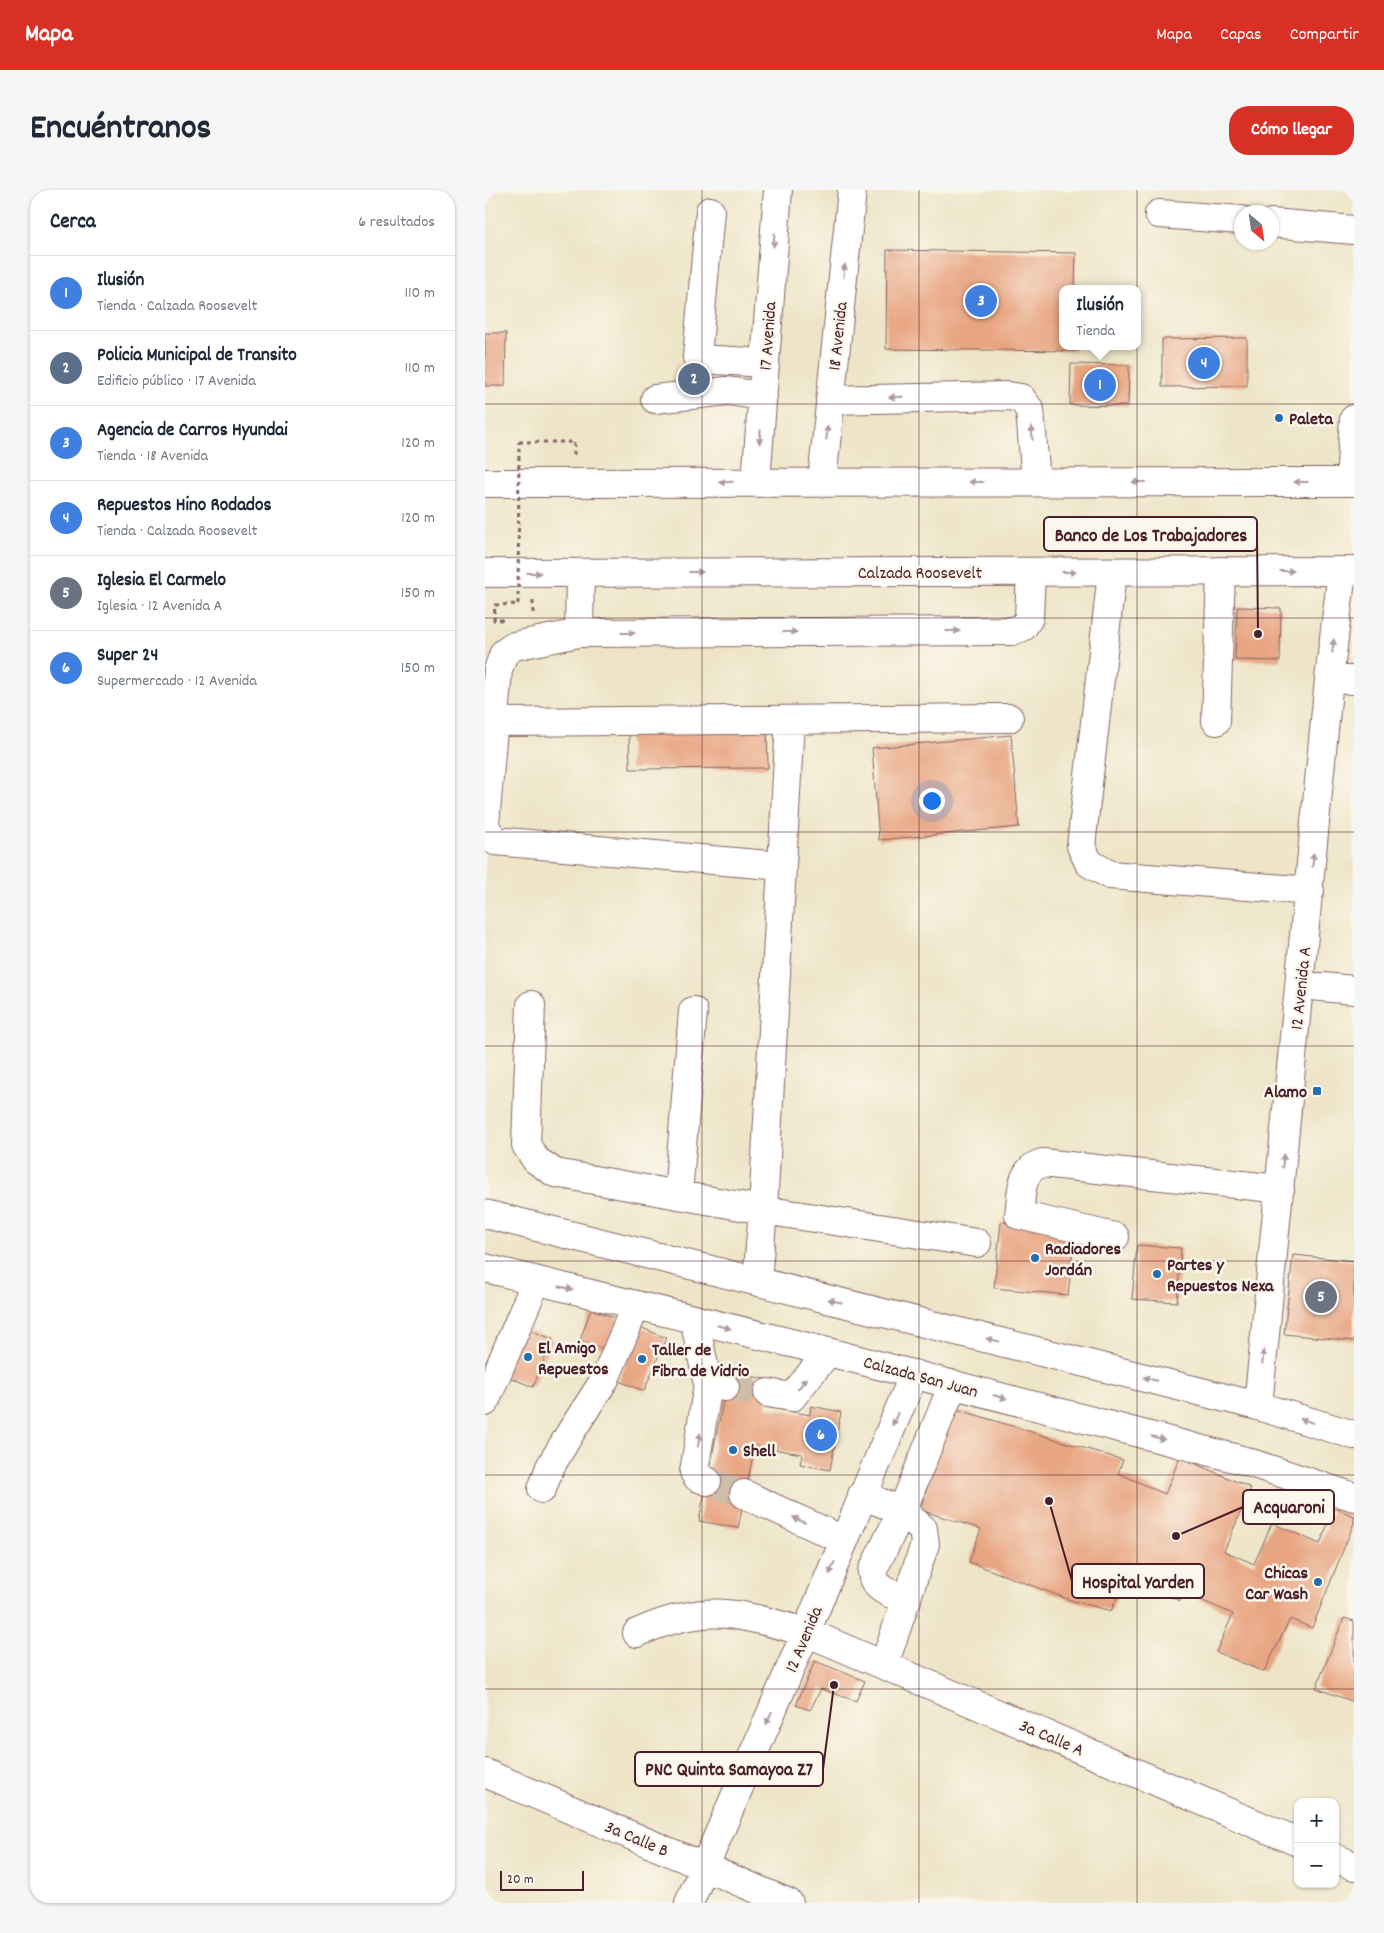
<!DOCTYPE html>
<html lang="es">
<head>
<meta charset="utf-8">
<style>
	:root { --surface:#fff; --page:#f6f6f7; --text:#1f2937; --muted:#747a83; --line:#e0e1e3; --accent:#d93025 }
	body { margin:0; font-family:Dekko,sans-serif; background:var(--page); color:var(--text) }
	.controls { position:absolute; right:15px; bottom:15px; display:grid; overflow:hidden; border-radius:10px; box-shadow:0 1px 4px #0004 }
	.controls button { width:45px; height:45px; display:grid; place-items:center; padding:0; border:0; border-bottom:1px solid var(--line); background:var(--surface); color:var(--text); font:25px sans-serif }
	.compass { position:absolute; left:749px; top:15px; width:45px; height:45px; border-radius:50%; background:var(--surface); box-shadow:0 1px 4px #0004; rotate:151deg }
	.scale { position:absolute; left:15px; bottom:12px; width:84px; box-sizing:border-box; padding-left:5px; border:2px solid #4a1f2b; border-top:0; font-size:14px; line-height:18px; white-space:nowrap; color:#4a1f2b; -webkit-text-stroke:4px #fbf7ec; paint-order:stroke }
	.you { position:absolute; left:446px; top:610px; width:18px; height:18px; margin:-12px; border:4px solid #fff; border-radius:50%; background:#1a73e8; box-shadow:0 0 0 8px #1a73e833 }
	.badge { display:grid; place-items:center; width:32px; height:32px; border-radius:50%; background:var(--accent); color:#fff; font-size:16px; font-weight:700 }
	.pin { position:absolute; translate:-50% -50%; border:2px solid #fff; box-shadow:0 1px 5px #0006 }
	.popup { position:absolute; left:574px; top:95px; width:82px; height:65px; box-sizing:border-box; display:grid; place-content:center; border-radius:10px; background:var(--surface); filter:drop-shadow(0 1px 4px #0005); font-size:16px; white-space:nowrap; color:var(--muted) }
	.popup b { font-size:19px; color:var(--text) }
	.popup::after { content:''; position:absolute; left:50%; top:100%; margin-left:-10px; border:10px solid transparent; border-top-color:var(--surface) }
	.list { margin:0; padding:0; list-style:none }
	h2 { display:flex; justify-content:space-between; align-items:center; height:65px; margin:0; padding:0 20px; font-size:21px }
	h2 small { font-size:16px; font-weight:400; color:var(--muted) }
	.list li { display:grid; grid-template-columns:32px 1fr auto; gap:15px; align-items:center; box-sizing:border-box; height:75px; padding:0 20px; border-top:1px solid var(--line) }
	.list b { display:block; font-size:19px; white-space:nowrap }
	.list p { margin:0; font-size:16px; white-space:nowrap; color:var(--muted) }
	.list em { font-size:16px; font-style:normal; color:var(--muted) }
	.map { position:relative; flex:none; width:869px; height:1713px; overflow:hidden; border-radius:20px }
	header { display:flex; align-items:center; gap:30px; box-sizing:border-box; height:70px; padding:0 25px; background:var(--accent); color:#fff }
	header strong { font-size:24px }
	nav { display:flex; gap:28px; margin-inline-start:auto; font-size:18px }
	.intro { display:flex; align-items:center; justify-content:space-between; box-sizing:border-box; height:120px; padding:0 30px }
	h1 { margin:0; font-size:35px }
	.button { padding:12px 22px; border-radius:20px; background:var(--accent); color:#fff; font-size:18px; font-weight:700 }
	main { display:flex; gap:30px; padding:0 30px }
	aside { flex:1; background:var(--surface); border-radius:20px; box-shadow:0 1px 4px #0004 }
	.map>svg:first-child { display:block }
	.building { fill:#e8a582 }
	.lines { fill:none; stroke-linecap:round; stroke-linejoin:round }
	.minor-tunnel { stroke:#cdbda9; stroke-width:28; stroke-dasharray:28 14; stroke-linecap:butt }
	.minor-casing { stroke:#836462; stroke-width:30 }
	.major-casing { stroke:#836462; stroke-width:30 }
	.highway-casing { stroke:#836462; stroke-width:30 }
	.path { stroke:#836462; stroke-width:3; stroke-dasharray:4 4; stroke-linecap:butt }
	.minor { stroke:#fff; stroke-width:28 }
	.major { stroke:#fff; stroke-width:28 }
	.highway { stroke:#fff; stroke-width:28 }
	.path-bridge { stroke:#836462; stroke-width:3; stroke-dasharray:4 4; stroke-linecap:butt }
	.oneway { fill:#ae9aa0 }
	.grid { fill:none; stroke:#4a1f2b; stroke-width:1; stroke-opacity:0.55 }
	.poi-dot { fill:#1f6fb2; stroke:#fbf7ec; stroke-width:2 }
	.labels { text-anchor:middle; stroke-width:5; stroke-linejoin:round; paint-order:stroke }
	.street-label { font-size:18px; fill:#4a1f2b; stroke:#fbf7ec }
	.poi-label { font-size:18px; font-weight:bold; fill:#4a1f2b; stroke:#fbf7ec; text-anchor:start }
	.leader { fill:none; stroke:#4a1f2b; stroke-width:2 }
	.callout-dot { fill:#4a1f2b; stroke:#fbf7ec; stroke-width:2 }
	.callout { fill:#fbf7ec; stroke:#4a1f2b; stroke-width:2 }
	.callout-label { font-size:19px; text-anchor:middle; font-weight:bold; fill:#4a1f2b }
</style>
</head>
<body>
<header>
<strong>Mapa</strong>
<nav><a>Mapa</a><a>Capas</a><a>Compartir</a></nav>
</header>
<div class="intro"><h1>Encuéntranos</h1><a class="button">Cómo llegar</a></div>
<main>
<aside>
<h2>Cerca<small>6 resultados</small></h2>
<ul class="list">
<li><span class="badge" style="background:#3f7fe0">1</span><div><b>Ilusión</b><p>Tienda · Calzada Roosevelt</p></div><em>110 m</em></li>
<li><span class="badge" style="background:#5c6f8a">2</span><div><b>Policia Municipal de Transito</b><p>Edificio público · 17 Avenida</p></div><em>110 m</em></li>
<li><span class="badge" style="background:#3f7fe0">3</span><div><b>Agencia de Carros Hyundai</b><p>Tienda · 18 Avenida</p></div><em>120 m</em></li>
<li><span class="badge" style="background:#3f7fe0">4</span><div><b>Repuestos Hino Rodados</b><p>Tienda · Calzada Roosevelt</p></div><em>120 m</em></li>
<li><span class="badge" style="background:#6b7280">5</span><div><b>Iglesia El Carmelo</b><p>Iglesia · 12 Avenida A</p></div><em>150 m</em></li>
<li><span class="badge" style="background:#3f7fe0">6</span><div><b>Super 24</b><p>Supermercado · 12 Avenida</p></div><em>150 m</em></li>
</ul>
</aside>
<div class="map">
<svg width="869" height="1713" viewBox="0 0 869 1713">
	<rect width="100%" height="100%" fill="#fbf7ec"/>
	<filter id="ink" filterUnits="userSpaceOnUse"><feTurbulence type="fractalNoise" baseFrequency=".02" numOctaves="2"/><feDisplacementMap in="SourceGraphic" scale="10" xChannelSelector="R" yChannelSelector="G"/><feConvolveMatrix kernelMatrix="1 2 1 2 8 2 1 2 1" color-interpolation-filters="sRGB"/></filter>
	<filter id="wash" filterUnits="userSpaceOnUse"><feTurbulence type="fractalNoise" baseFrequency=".0096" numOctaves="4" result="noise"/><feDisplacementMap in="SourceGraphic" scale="20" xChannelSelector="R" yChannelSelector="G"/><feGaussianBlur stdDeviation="1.12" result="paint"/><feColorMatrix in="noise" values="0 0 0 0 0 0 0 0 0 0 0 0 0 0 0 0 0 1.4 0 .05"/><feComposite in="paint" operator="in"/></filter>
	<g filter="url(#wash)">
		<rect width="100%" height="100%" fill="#eee5c8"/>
		<g id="blocks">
			<path class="building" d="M402,60L591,63L590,99H578V156H589V161L401,159Z
				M0,143H21L20,196H0Z
				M762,148V196L677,197V149Z
				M586,174L644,175L643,216L585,215Z
				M752,417L796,418L795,471L750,470Z
				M282,539L283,578L145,579L144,540Z
				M526,545L534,637L394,650L387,558Z
				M516,1032L590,1039L583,1105L509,1098Z
				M652,1055L696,1058L692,1112L647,1109Z
				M808,1065L869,1071V1151L799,1144Z
				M106,1119L136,1130L124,1161L95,1150Z
				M36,1137L68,1149L48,1197L19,1185Z
				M155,1137L181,1148L159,1201L134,1191Z
				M244,1182L286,1190L281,1217L325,1225L326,1216L356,1222L345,1280L315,1274L317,1264L270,1256L253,1338L214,1331Z
				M468,1218L638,1270L633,1283L680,1304L695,1267L766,1298L739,1361L769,1374L787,1333L835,1354L849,1318L869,1326V1333L827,1438L805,1429L779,1482L731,1462L748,1424L697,1402L695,1411L641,1388L626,1421L585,1410L484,1372L496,1339L435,1320Z
				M859,1428L869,1431V1512L831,1498Z
				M330,1471L380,1491L371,1511L336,1499L325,1520L311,1515Z"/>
		</g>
	</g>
	<g filter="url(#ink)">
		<use href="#blocks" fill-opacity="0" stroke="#836462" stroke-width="1"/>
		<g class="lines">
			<path class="minor-tunnel" d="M241,1197L283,1203
				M222,1291L259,1304"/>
			<g class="minor-casing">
				<path id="minor" d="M225,21L212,167L215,169L280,173
					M674,24L756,30
					M786,33L869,40
					M170,209L242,201L278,206
					M345,210L523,206L536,208L545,220L551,292
					M271,292L293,0
					M337,292L367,0
					M865,292L869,229
					M627,383L596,656L604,673L625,685L825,701
					M94,443L95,383
					M844,489L869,490
					M731,531L736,381
					M10,532L524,528
					M0,634L13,480L19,463L29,456L94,443L527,441L538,437L544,428L546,382
					M0,637L10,651L297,676
					M816,795L869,800
					M46,815L41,955L51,970L70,983L278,1020L492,1053
					M193,1005L208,821
					M630,1047L534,1025C537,1005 534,980 557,973L795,999
					M272,1091L278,1020L305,531
					M209,1129L223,1194L240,1197
					M283,1203L307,1207L343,1162
					M0,1212L51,1091
					M773,1216L844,489L857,381
					M222,1291L212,1287L209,1282L223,1194
					M57,1299L65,1277L87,1240L120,1189L151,1115
					M259,1304L358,1350
					M377,1305L417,1321L438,1339L440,1354L399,1475
					M422,1410C407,1404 388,1400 387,1382L417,1321L468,1194
					M152,1443C222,1412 250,1423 321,1442L813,1652
					M0,1583L304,1713
					M850,1668L869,1676
					M204,1713L321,1442L429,1184"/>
			</g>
			<g class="major-casing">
				<path id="major" d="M0,1024L773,1216L869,1245
					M0,1078L343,1162L757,1270L869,1307"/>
			</g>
			<g class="highway-casing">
				<path id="highway" d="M0,293L869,292
					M0,383L869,381"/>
			</g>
			<path class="path" d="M34,252H89V266
				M48,411V425
				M18,430H9L10,415L33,414"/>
			<use href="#minor" class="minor"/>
			<use href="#major" class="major"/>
			<use href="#highway" class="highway"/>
			<path class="path-bridge" d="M33,414L34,252"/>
		</g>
		<defs><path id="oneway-solid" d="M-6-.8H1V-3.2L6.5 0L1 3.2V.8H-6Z" transform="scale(1.25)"/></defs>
		<g class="oneway">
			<use href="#oneway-solid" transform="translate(289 50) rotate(94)"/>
			<use href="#oneway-solid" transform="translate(359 81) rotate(-84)"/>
			<use href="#oneway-solid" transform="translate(411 207) rotate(179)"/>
			<use href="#oneway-solid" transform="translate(342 243) rotate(-84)"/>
			<use href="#oneway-solid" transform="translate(547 243) rotate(-95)"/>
			<use href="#oneway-solid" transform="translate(275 247) rotate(94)"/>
			<use href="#oneway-solid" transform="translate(241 292) rotate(179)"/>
			<use href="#oneway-solid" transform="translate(491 292) rotate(-180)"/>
			<use href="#oneway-solid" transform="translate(654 292) rotate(-180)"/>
			<use href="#oneway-solid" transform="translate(816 292) rotate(-180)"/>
			<use href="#oneway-solid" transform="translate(802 381)"/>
			<use href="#oneway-solid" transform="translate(211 382)"/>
			<use href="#oneway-solid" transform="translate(584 382) rotate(1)"/>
			<use href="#oneway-solid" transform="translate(49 383)"/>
			<use href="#oneway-solid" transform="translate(468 441)"/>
			<use href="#oneway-solid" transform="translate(305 442)"/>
			<use href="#oneway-solid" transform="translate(143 443)"/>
			<use href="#oneway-solid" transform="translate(848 456) rotate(-83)"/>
			<use href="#oneway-solid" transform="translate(828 670) rotate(-85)"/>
			<use href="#oneway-solid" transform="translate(798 971) rotate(-84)"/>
			<use href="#oneway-solid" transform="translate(81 1098) rotate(14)"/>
			<use href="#oneway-solid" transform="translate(350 1111) rotate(-166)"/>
			<use href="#oneway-solid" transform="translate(239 1137) rotate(14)"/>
			<use href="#oneway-solid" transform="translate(508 1150) rotate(-166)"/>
			<use href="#oneway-solid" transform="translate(778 1167) rotate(-84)"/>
			<use href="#oneway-solid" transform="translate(665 1189) rotate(-166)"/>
			<use href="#oneway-solid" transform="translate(317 1194) rotate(-52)"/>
			<use href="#oneway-solid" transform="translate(515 1207) rotate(15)"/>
			<use href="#oneway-solid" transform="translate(410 1229) rotate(113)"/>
			<use href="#oneway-solid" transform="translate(822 1231) rotate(-163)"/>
			<use href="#oneway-solid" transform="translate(673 1248) rotate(15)"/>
			<use href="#oneway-solid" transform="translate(214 1250) rotate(-80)"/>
			<use href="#oneway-solid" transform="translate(314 1330) rotate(-155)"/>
			<use href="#oneway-solid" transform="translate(347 1378) rotate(112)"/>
			<use href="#oneway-solid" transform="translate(284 1528) rotate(113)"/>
		</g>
	</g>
	<path class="grid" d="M217,0V1713M434,0V1713M652,0V1713M0,214H869M0,428H869M0,642H869M0,856H869M0,1071H869M0,1285H869M0,1499H869"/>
	<g class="poi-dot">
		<circle cx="794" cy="228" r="5"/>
		<rect x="827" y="896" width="10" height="10" rx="2.5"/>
		<circle cx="550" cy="1068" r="5"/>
		<circle cx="672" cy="1084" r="5"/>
		<circle cx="43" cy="1167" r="5"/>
		<circle cx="157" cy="1169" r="5"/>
		<circle cx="248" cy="1260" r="5"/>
		<circle cx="833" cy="1392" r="5"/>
	</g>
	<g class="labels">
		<g class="street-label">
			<text transform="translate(282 146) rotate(-86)" y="6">17 Avenida</text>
			<text transform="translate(352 146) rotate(-84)" y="6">18 Avenida</text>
			<text x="435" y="388">Calzada Roosevelt</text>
			<text transform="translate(815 798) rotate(-84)" y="6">12 Avenida A</text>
			<text transform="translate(436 1186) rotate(15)" y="6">Calzada San Juan</text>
			<text transform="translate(318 1449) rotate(-67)" y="6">12 Avenida</text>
			<text transform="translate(567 1547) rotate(23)" y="6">3a Calle A</text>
			<text transform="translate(152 1648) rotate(23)" y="6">3a Calle B</text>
		</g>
		<g class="poi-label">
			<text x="804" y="234">Paleta</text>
			<text x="822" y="907" text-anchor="end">Alamo</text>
			<text x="560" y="1064">Radiadores<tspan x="560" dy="21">Jordán</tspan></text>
			<text x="682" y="1080">Partes y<tspan x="682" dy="21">Repuestos Nexa</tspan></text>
			<text x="53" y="1163">El Amigo<tspan x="53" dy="21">Repuestos</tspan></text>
			<text x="167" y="1165">Taller de<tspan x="167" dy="21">Fibra de Vidrio</tspan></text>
			<text x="258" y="1266">Shell</text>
			<text x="823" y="1388" text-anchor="end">Chicas<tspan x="823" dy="21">Car Wash</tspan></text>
		</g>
	</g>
	<path class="leader" d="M773 444L772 344M691 1346L758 1317M564 1311L587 1391M349 1495L338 1579"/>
	<g class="callout-dot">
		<circle cx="773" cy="444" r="5"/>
		<circle cx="691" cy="1346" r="5"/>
		<circle cx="564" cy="1311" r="5"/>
		<circle cx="349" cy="1495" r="5"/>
	</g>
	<g class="callout">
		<rect x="559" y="327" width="213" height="34" rx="5"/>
		<rect x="758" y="1300" width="91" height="34" rx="5"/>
		<rect x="587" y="1374" width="132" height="34" rx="5"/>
		<rect x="150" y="1562" width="188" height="34" rx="5"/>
	</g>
	<g class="callout-label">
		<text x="666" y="351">Banco de Los Trabajadores</text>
		<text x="804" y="1323">Acquaroni</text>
		<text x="653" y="1398">Hospital Yarden</text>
		<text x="244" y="1585">PNC Quinta Samayoa Z7</text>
	</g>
</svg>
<div class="controls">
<button>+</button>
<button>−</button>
</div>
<svg class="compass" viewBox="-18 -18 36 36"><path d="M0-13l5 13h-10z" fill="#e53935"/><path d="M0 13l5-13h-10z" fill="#747a83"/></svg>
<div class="scale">20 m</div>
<div class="you"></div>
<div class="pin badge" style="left:615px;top:195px;background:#3f7fe0">1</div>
<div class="popup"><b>Ilusión</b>Tienda</div>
<div class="pin badge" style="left:209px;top:189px;background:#5c6f8a">2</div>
<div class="pin badge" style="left:496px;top:111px;background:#3f7fe0">3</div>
<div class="pin badge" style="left:719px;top:173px;background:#3f7fe0">4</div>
<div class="pin badge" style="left:836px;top:1107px;background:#6b7280">5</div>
<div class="pin badge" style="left:336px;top:1245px;background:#3f7fe0">6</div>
</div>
</main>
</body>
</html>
